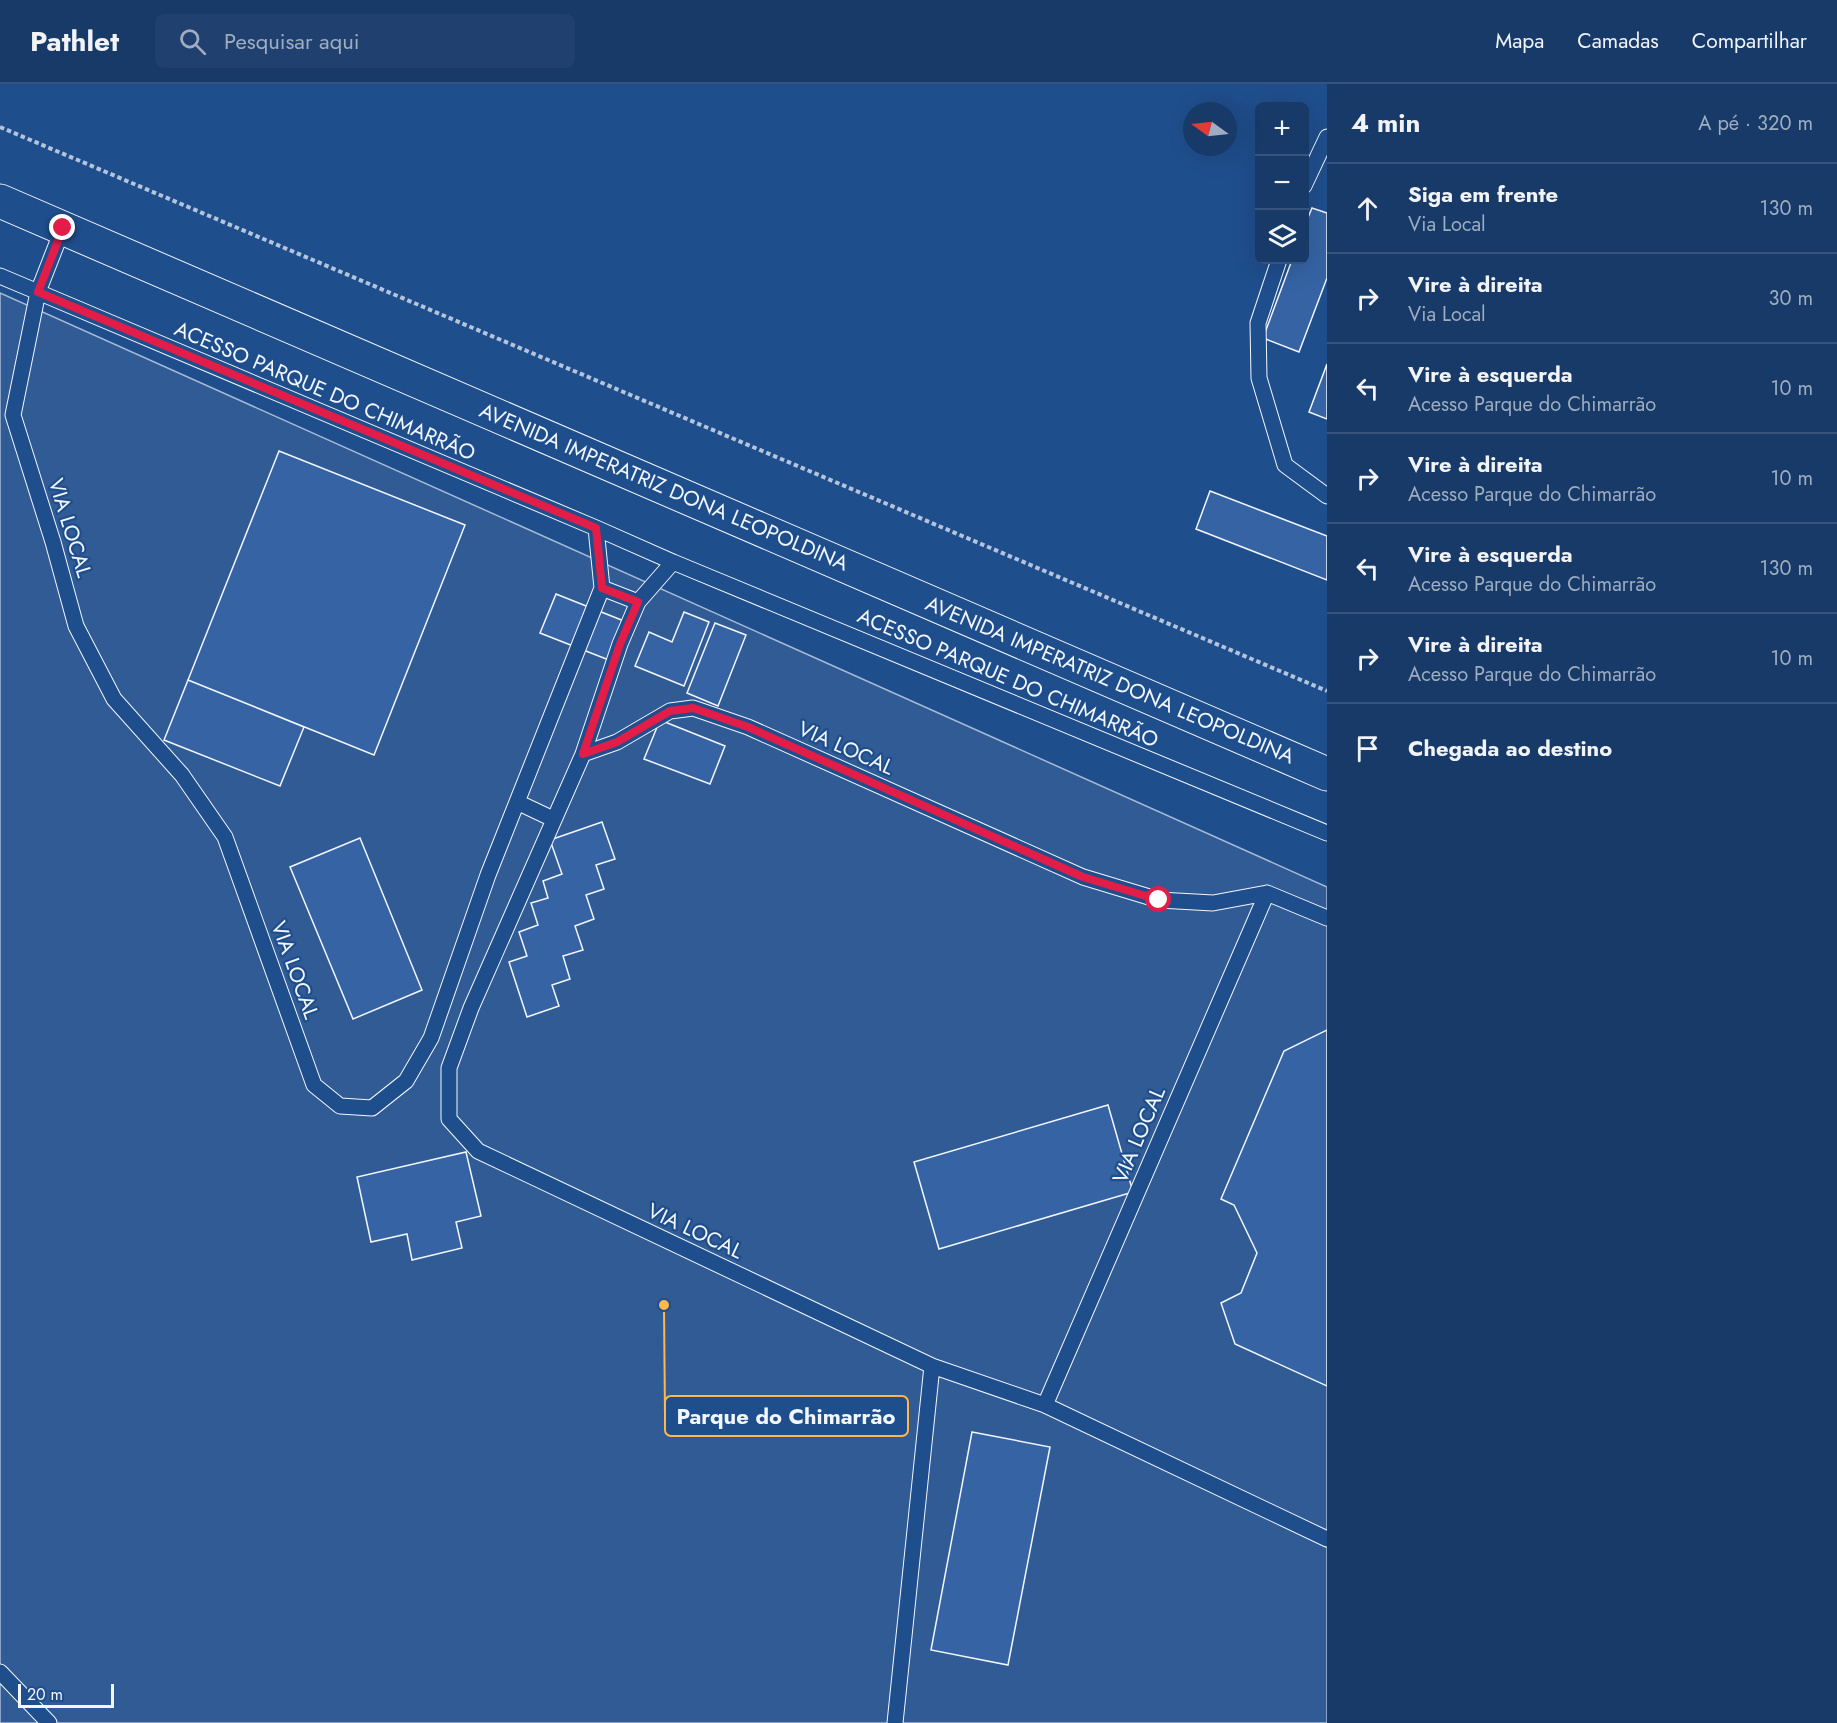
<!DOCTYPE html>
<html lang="pt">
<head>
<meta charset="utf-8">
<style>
	:root { --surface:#173a69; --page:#20416f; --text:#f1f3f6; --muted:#9eadc0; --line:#36547d }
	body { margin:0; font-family:Jost,sans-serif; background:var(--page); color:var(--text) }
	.controls { position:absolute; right:18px; top:18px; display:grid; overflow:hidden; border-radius:9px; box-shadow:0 6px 24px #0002 }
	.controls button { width:54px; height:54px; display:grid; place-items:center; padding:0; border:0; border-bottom:2px solid var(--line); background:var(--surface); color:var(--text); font:30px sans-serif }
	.compass { position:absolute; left:1183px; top:18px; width:54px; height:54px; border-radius:50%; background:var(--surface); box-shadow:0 6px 24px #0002; rotate:285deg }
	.scale { position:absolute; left:18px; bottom:15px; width:96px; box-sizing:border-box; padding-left:6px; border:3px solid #f2f6ff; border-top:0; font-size:16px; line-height:21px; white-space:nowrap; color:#f2f6ff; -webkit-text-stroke:4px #1f4e8c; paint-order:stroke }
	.stop { position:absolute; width:18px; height:18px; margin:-14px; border:4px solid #e11d48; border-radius:50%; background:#fff }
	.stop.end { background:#e11d48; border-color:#fff; box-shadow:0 2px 6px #0008 }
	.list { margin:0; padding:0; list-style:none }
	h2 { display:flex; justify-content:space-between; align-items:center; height:78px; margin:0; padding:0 24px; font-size:26px }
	h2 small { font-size:20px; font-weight:400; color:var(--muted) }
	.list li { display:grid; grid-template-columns:39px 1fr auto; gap:18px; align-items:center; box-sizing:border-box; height:90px; padding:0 24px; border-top:2px solid var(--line) }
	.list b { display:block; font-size:22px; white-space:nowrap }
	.list p { margin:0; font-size:20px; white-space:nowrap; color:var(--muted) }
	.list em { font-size:20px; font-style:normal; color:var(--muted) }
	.icon { flex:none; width:33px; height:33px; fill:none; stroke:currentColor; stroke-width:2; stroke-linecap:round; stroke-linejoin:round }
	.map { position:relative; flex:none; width:1327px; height:1639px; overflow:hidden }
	header { display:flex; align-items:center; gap:36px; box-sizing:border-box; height:84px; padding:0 30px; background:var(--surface); border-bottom:2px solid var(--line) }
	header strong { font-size:28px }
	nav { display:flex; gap:33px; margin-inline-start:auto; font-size:21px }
	.search { width:420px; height:54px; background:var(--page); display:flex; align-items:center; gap:15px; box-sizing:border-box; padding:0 21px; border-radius:9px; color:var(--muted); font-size:22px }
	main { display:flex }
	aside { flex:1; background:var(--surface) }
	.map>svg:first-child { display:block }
	.green { fill:#305b95; stroke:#a8bbd7; stroke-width:1.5 }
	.building { fill:#3563a3; stroke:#f2f6ff; stroke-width:1.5 }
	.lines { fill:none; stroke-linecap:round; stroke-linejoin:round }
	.lane-casing { stroke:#f2f6ff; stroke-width:17 }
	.secondary-casing { stroke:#f2f6ff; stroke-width:35 }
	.path { stroke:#b3c4dc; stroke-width:4; stroke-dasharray:4.5 3; stroke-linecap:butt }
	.lane { stroke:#1f4e8c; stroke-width:15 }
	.secondary { stroke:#1f4e8c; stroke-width:33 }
	.route { stroke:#e11d48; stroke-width:8 }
	.labels { text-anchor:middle; stroke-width:4.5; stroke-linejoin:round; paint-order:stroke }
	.street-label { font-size:21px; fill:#f2f6ff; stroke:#1f4e8c }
	.leader { fill:none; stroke:#ffb74d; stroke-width:2 }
	.callout-dot { fill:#ffb74d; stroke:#1f4e8c; stroke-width:2 }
	.callout { fill:#1f4e8c; stroke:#ffb74d; stroke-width:2 }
	.callout-label { font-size:22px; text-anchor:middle; font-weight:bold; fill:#f2f6ff }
</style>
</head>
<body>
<header>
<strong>Pathlet</strong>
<div class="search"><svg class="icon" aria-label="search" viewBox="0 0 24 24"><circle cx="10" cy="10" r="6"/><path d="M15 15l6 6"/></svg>Pesquisar aqui</div>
<nav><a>Mapa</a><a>Camadas</a><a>Compartilhar</a></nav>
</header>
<main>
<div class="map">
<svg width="1327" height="1639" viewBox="0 0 1327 1639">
	<rect width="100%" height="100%" fill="#1f4e8c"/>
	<path class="green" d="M0,209L1327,803V1639H0Z"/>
	<path class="building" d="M1312,124L1327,129V194L1299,268L1263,254L1292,176H1304V143Z
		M1327,280V335L1309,328Z
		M279,367L465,441L374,671L188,596Z
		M1210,407L1327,452V496L1196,445Z
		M556,510L634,541L619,580L540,549Z
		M684,528L709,538L684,602L635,582L649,548L672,558Z
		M715,539L746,551L718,622L687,609Z
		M188,596L304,643L280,702L164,656Z
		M660,636L725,662L710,700L644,675Z
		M602,738L615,775L596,781L604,805L586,811L594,835L575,842L583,866L563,872L570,895L552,901L559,922L527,933L509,878L527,872L519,848L538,841L531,819L548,814L543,797L562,790L550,756Z
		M360,754L422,906L353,935L290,783Z
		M1327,946V1302L1235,1260L1221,1219L1241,1209L1257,1169L1234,1121L1221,1115L1284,967Z
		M1108,1021L1133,1108L939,1165L914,1078Z
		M466,1068L481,1132L456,1138L462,1164L412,1176L407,1150L371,1158L357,1093Z
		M972,1348L1050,1363L1008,1581L931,1566Z"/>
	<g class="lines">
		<g class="lane-casing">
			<path id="lane" d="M1304,102L1327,53
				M1279,176L1258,239L1259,294L1285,381L1327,412
				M0,192L38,208L63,144
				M596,444L602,504L488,791L431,954L406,997L372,1024L340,1022L314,1001L225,753L182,691L114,615L76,542L53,458L13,331L38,208L596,444L673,478L1327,749
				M673,478L638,518L620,560L583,670L471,924L449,984V1035L478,1067L932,1282L895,1639
				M602,504L638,518
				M583,670L617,658L670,627L693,624L748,643L1083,793L1159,816L1213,819L1267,809L1327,834
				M517,718L553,735
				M932,1282L1045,1321L1327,1455
				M1045,1321L1267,809
				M0,1588L49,1639"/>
		</g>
		<g class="secondary-casing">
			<path id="secondary" d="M0,117L1327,690"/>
		</g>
		<path class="path" d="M0,43L1327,607"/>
		<use href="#lane" class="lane"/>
		<use href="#secondary" class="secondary"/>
	</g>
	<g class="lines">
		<path class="route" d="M63,144L38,208L596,444L602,504L638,518L620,560L583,670L617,658L670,627L693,624L748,643L1083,793L1159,816"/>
	</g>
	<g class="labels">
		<g class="street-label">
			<text transform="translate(325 307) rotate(23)" y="7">ACESSO PARQUE DO CHIMARRÃO</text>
			<text transform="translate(664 403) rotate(23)" y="7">AVENIDA IMPERATRIZ DONA LEOPOLDINA</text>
			<text transform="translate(70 444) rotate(73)" y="7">VIA LOCAL</text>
			<text transform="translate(1008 594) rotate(23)" y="7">ACESSO PARQUE DO CHIMARRÃO</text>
			<text transform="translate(1110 596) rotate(23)" y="7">AVENIDA IMPERATRIZ DONA LEOPOLDINA</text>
			<text transform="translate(846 664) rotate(24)" y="7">VIA LOCAL</text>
			<text transform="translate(295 886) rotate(70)" y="7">VIA LOCAL</text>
			<text transform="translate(1139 1051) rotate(-67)" y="7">VIA LOCAL</text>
			<text transform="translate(695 1147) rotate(25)" y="7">VIA LOCAL</text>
		</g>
	</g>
	<path class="leader" d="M664 1221L665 1332"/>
	<circle class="callout-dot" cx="664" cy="1221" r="6"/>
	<rect class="callout" x="665" y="1312" width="243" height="40" rx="6"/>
	<g class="callout-label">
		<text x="786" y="1340">Parque do Chimarrão</text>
	</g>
</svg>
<div class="controls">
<button>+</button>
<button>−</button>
<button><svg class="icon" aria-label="layers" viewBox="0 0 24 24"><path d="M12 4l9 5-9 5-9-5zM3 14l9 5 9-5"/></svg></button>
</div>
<svg class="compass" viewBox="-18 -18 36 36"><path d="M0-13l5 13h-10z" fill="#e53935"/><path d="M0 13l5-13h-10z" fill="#9eadc0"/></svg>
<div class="scale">20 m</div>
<div class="stop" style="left:1159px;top:816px"></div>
<div class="stop end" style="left:63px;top:144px"></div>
</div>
<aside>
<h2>4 min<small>A pé · 320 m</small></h2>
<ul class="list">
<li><svg class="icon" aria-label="ahead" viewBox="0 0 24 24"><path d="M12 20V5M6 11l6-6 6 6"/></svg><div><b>Siga em frente</b><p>Via Local</p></div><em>130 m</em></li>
<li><svg class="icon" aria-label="right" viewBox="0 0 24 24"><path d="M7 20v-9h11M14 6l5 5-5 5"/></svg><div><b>Vire à direita</b><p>Via Local</p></div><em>30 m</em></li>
<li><svg class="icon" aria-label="left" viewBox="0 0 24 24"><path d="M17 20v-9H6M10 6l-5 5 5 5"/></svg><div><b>Vire à esquerda</b><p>Acesso Parque do Chimarrão</p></div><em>10 m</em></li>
<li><svg class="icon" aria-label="right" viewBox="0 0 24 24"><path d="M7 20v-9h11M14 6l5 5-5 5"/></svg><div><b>Vire à direita</b><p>Acesso Parque do Chimarrão</p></div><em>10 m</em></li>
<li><svg class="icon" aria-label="left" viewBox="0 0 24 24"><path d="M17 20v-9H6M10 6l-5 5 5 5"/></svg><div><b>Vire à esquerda</b><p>Acesso Parque do Chimarrão</p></div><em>130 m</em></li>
<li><svg class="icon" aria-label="right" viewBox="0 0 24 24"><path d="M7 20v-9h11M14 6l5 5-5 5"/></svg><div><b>Vire à direita</b><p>Acesso Parque do Chimarrão</p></div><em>10 m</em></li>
<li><svg class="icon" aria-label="arrive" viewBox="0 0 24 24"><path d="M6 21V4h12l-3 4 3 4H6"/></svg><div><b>Chegada ao destino</b></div></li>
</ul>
</aside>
</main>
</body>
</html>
